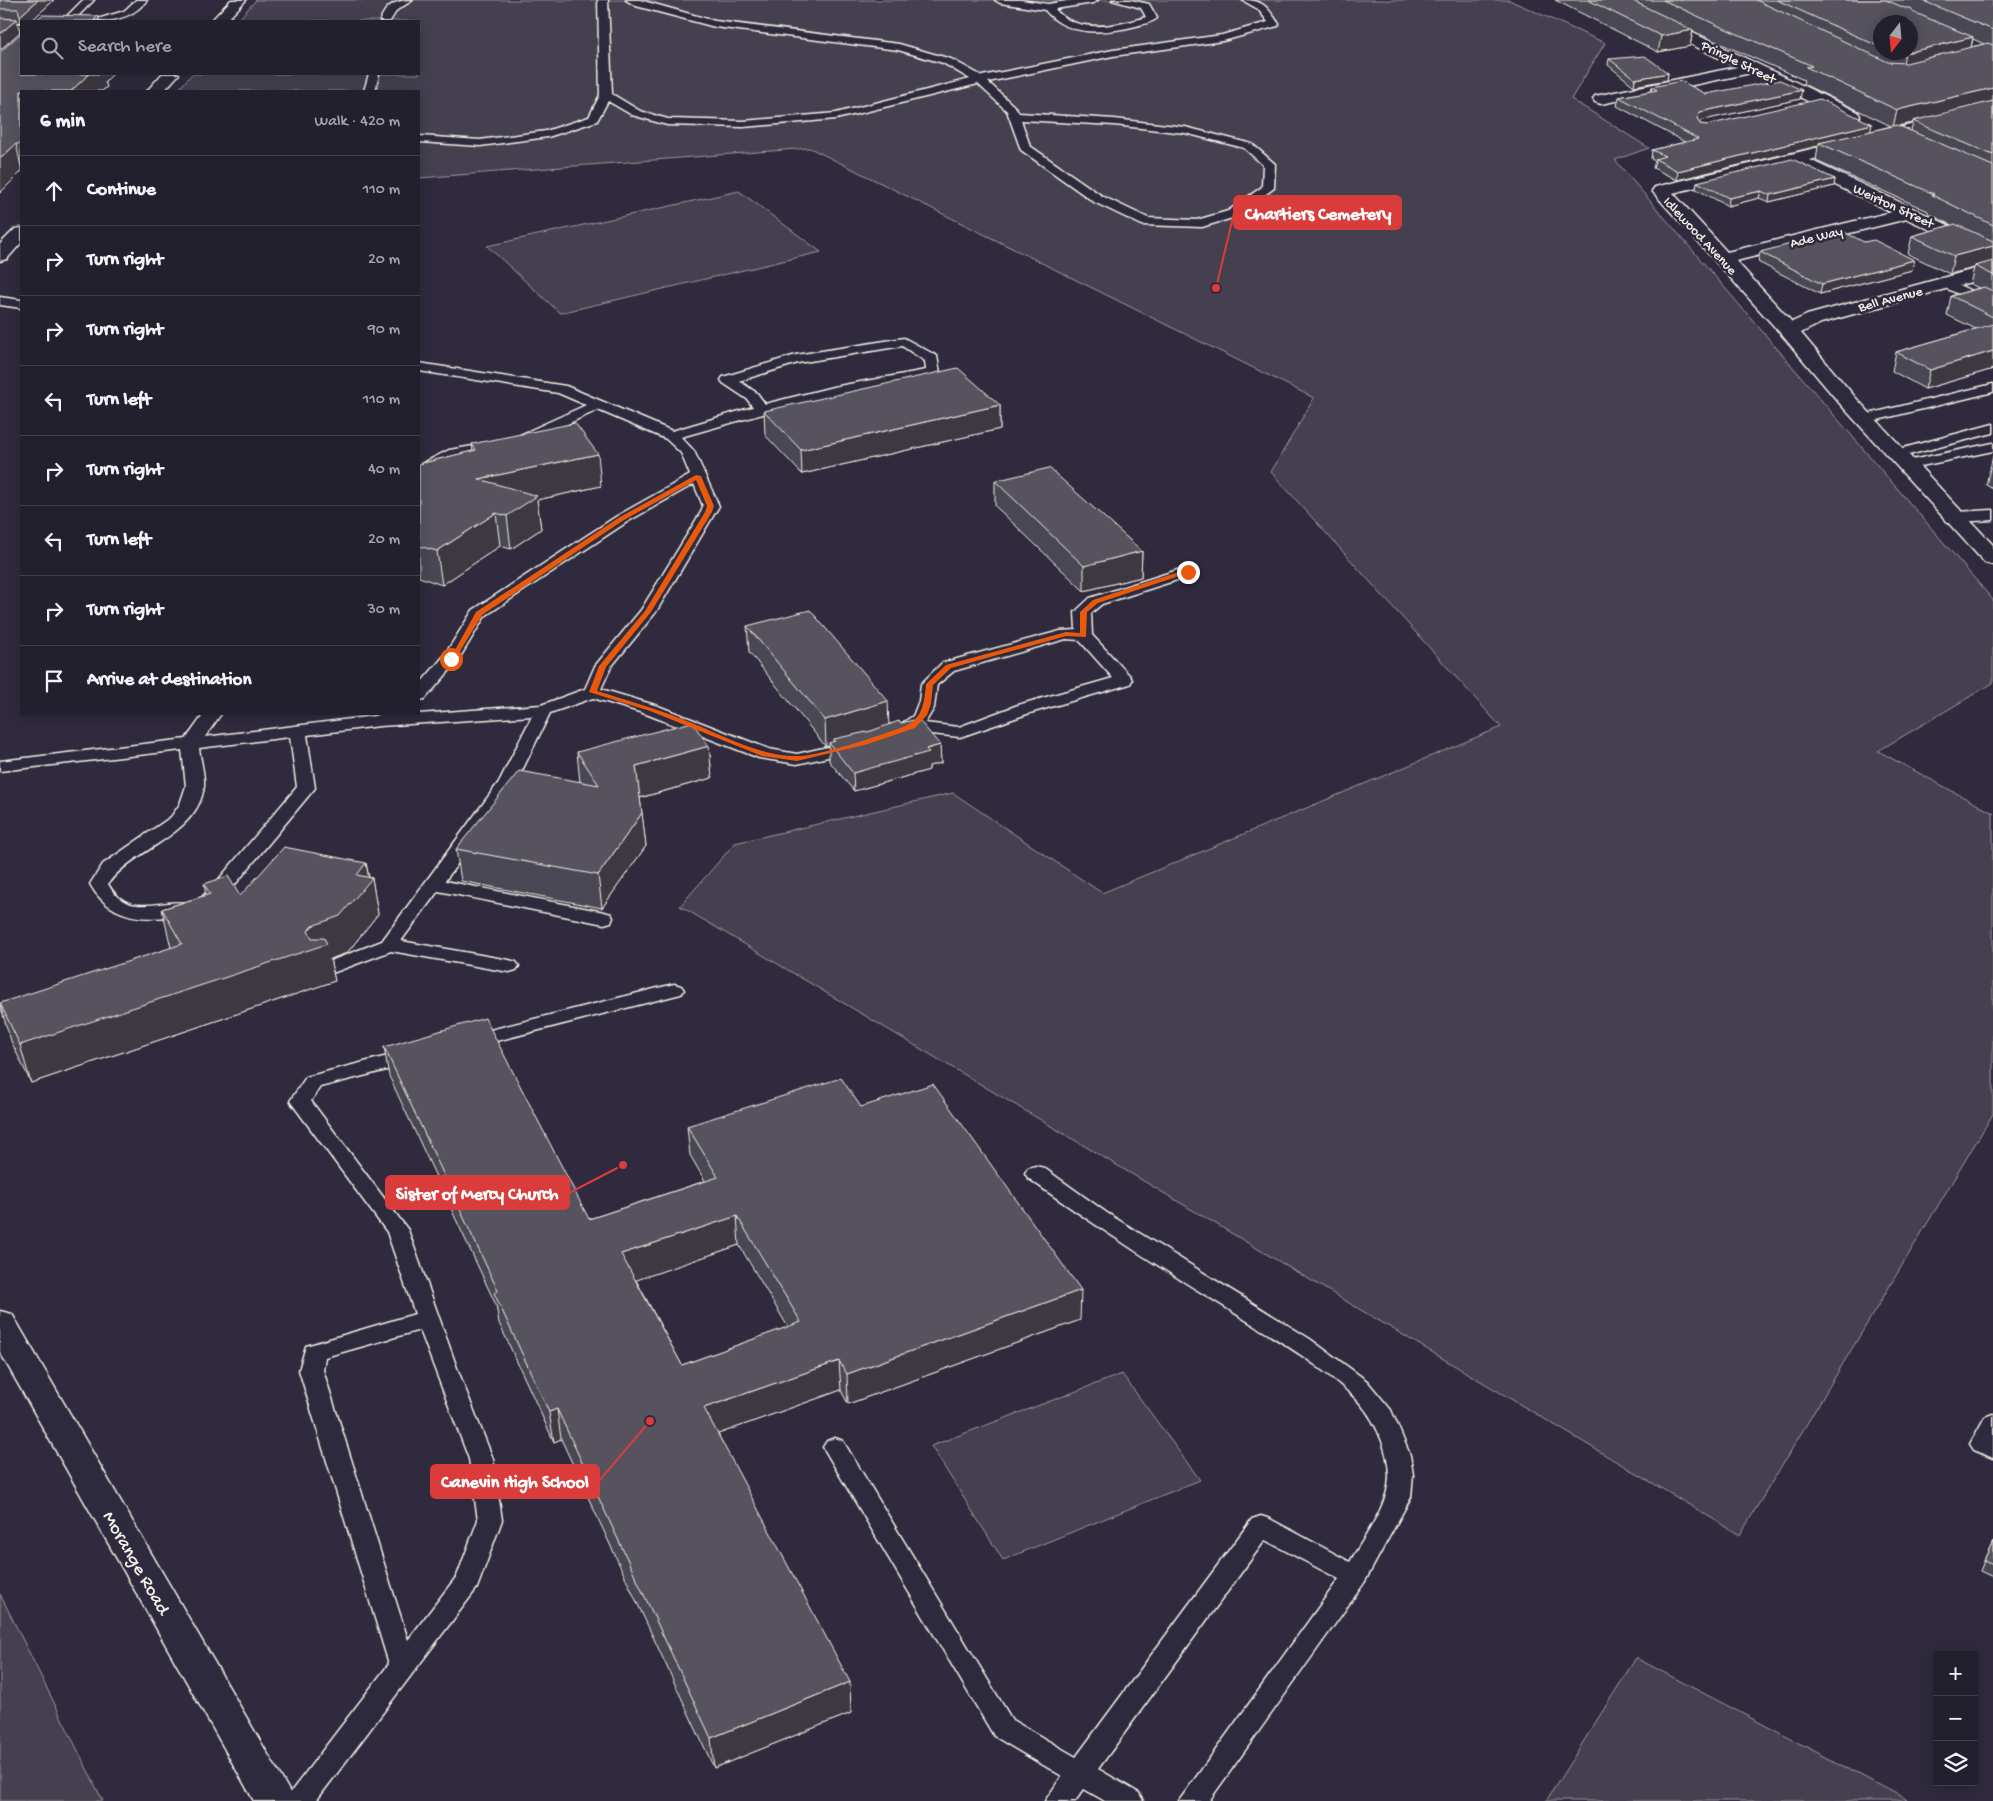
<!DOCTYPE html>
<html lang="en">
<head>
<meta charset="utf-8">
<style>
	:root { --surface:#23202e; --page:#2b2836; --text:#f1f3f6; --muted:#a3a3aa; --line:#403e4a }
	body { margin:0; font-family:"Gochi Hand",sans-serif; background:var(--page); color:var(--text) }
	.controls { position:absolute; right:15px; bottom:15px; display:grid; overflow:hidden; border-radius:0px; box-shadow:0 2px 12px #0003 }
	.controls button { width:45px; height:45px; display:grid; place-items:center; padding:0; border:0; border-bottom:1px solid var(--line); background:var(--surface); color:var(--text); font:25px sans-serif }
	.compass { position:absolute; left:1873px; top:15px; width:45px; height:45px; border-radius:50%; background:var(--surface); box-shadow:0 2px 12px #0003; rotate:196deg }
	.stop { position:absolute; width:15px; height:15px; margin:-11px; border:4px solid #ea580c; border-radius:50%; background:#fff }
	.stop.end { background:#ea580c; border-color:#fff; box-shadow:0 1px 5px #0008 }
	.list { margin:0; padding:0; list-style:none }
	h2 { display:flex; justify-content:space-between; align-items:center; height:65px; margin:0; padding:0 20px; font-size:21px }
	h2 small { font-size:16px; font-weight:400; color:var(--muted) }
	.list li { display:grid; grid-template-columns:32px 1fr auto; gap:15px; align-items:center; box-sizing:border-box; height:70px; padding:0 20px; border-top:1px solid var(--line) }
	.list b { display:block; font-size:19px; white-space:nowrap }
	.list em { font-size:16px; font-style:normal; color:var(--muted) }
	.icon { flex:none; width:28px; height:28px; fill:none; stroke:currentColor; stroke-width:2; stroke-linecap:round; stroke-linejoin:round }
	.map { position:relative; flex:none; width:1993px; height:1801px; overflow:hidden }
	.search { position:absolute; background:var(--surface); box-shadow:0 2px 12px #0003; left:20px; top:20px; width:400px; height:55px; display:flex; align-items:center; gap:12px; box-sizing:border-box; padding:0 18px; border-radius:0px; color:var(--muted); font-size:19px }
	.panel { position:absolute; background:var(--surface); box-shadow:0 2px 12px #0003; left:20px; top:90px; width:400px; height:625px; border-radius:0px }
	.map>svg:first-child { display:block }
	.green { fill:#454050; stroke:#9c989c }
	.lines { fill:none; stroke-linecap:round; stroke-linejoin:round }
	.service-casing { stroke:#f4f1e8; stroke-width:3 }
	.minor-casing { stroke:#f4f1e8; stroke-width:3 }
	.tertiary-casing { stroke:#f4f1e8; stroke-width:3 }
	.secondary-casing { stroke:#f4f1e8; stroke-width:3 }
	.service { fill:#2f2a3d; fill-rule:evenodd }
	.minor { fill:#2f2a3d; fill-rule:evenodd }
	.tertiary { fill:#2f2a3d; fill-rule:evenodd }
	.secondary { fill:#2f2a3d; fill-rule:evenodd }
	.wall { fill:#4a4752; stroke:#f4f1e8; fill-rule:evenodd }
	.shaded-wall { fill:#3c3942; stroke:#f4f1e8 }
	.building { fill:#56525f; stroke:#f4f1e8; fill-rule:evenodd }
	.route { fill:#ea580c }
	.labels { text-anchor:middle; stroke-width:5; stroke-linejoin:round; paint-order:stroke }
	.far-street-label { font-size:14px; fill:#f4f1e8; stroke:#2f2a3d }
	.near-street-label { font-size:19px; fill:#f4f1e8; stroke:#2f2a3d }
	.leader { fill:none; stroke:#d93c3b; stroke-width:2 }
	.callout-dot { fill:#d93c3b; stroke:#2f2a3d; stroke-width:2 }
	.callout { fill:#d93c3b; stroke:#d93c3b; stroke-width:2 }
	.callout-label { font-size:18px; text-anchor:middle; font-weight:bold; fill:#fff }
</style>
</head>
<body>
<div class="map">
<svg width="1993" height="1801" viewBox="0 0 1993 1801">
	<rect width="100%" height="100%" fill="#2f2a3d"/>
	<filter id="ink" filterUnits="userSpaceOnUse"><feTurbulence type="fractalNoise" baseFrequency=".02" numOctaves="2"/><feDisplacementMap in="SourceGraphic" scale="10" xChannelSelector="R" yChannelSelector="G"/><feConvolveMatrix kernelMatrix="1 2 1 2 8 2 1 2 1" color-interpolation-filters="sRGB"/></filter>
	<g filter="url(#ink)">
		<path class="green" d="M256,0H1509L1605,43L1571,99L1649,148L1615,160L1993,600V683L1878,751L1993,813V1114L1740,1535L680,906L735,843L953,793L1102,893L1501,727L1271,472L1314,398L810,148L419,178V91H177L192,74H419V21H237Z
			M739,191L821,252L560,313L487,246Z
			M1122,1374L1200,1480L1003,1560L931,1446Z
			M0,1594L103,1801H0Z
			M1636,1658L1910,1801H1546Z"/>
		<g class="lines">
			<g class="service-casing">
				<path id="service" d="M83,0H94L73,21H62Z
					M136,0H147C133,18 113,22 91,21L124,11Z
					M413,0L397,10L390,21H380C386,4 397,0 413,0Z
					M598,0H608L612,94L640,111L668,119L743,121L836,113L970,79L943,63L898,50L715,27L636,6L626,0H640L715,21L899,44L951,59L982,76L1113,50L1222,35L1268,22L1258,9L1242,0C1264,0 1267,7 1279,24L1278,26L1223,41L1113,56L988,82L1016,108L1019,113L1114,119L1185,127L1252,144L1275,164L1274,188L1236,217L1202,227L1142,225L1094,202L1021,150L1007,111L978,84L836,119L743,127L667,125L632,115L608,101L597,121L548,137L480,146L419,142V136L480,140L546,131L589,117L600,95ZM1021,120L1114,125L1185,133L1244,148L1263,165L1262,187L1228,211L1197,220L1148,218L1102,196L1030,146Z
					M995,0H1021L1048,4L1073,0H1098L1093,3L1055,9C1076,35 1118,26 1146,17L1141,8L1112,0H1131L1149,4L1157,18C1152,23 1143,24 1136,26C1104,34 1067,37 1045,10L1000,3Z
					M0,23L21,24V30L0,29Z
					M369,74H379L375,91H364Z
					M1946,279L1993,301V310L1941,286L1940,283Z
					M0,297L21,300V308L0,305Z
					M904,338L937,356L940,373L938,376L802,403L681,437L694,451L719,506L656,612L611,667L601,689L658,706L769,749L797,754L853,741L859,742L862,746L859,750L797,764L759,758L646,714L593,698L550,713L516,783L445,881L604,912L611,914L613,918L611,922L604,924L438,891L401,941L509,960L516,962L519,966L516,970L509,972L391,951L327,975L320,973L317,969L320,965L382,941L499,782L532,716L380,726L307,735L315,788L228,893C220,899 215,902 205,900L203,896L214,885L297,787L290,737L199,748C200,759 205,774 204,786C198,836 133,848 108,884C129,922 163,896 193,904L195,908L193,912C154,922 111,923 90,884L103,864L171,817L180,804L186,786L182,750L0,771V761L186,739L204,714H221L205,737L375,716L379,714H419L541,705L585,689L595,666L641,610L701,512L703,506L694,484L627,522L485,616L457,662L425,699L419,700V685L444,656L473,610L617,516L690,475L681,453L666,439L598,410L517,447L458,457L419,475V465L449,450L509,440L586,405L558,393L419,371V363L566,386L672,431L753,407L747,399L723,383L721,380L723,377L796,355ZM902,346L925,361L926,370L833,387L765,404L757,393L739,381L798,363Z
					M1993,384V392L1865,423L1858,419L1860,416Z
					M1993,424V433L1897,458L1890,454L1892,451Z
					M1993,443V451L1907,469L1900,465L1907,461Z
					M1993,510V520L1956,522L1948,517L1956,512Z
					M1187,567L1193,569L1195,572L1193,575L1102,604L1091,613L1092,635L1130,676L1132,680L1130,684L1030,713L960,737L912,732L898,737L892,736L889,732L913,716L919,701L921,684L942,663L1060,631L1076,630L1075,612L1090,598ZM1066,639L1079,640L1113,678L1018,705L959,727L925,723L934,708L937,685L954,671Z
					M674,984L681,986L684,990L681,994L469,1048L462,1047L459,1042L462,1037Z
					M411,1050L418,1052L421,1057L418,1062L320,1087L311,1101L408,1230L457,1368L493,1459L502,1520L477,1588L316,1801H286L290,1793L389,1664L299,1370L306,1346L415,1314L387,1232L290,1101L306,1077ZM420,1330L469,1459L478,1520L457,1576L408,1640L323,1370L325,1357Z
					M1036,1166L1044,1168L1107,1213L1310,1339L1367,1381L1391,1410L1410,1455L1413,1475L1411,1497L1364,1583L1209,1801H1179L1339,1579L1265,1540L1098,1769L1139,1793L1143,1801H1105L1084,1789L1075,1801H1045L1062,1776L994,1736L823,1447L827,1441L835,1438L843,1441L1012,1720L1076,1757L1252,1519L1261,1516L1270,1519L1350,1562C1365,1535 1388,1507 1389,1477C1389,1447 1372,1412 1350,1393C1313,1359 1267,1334 1225,1307C1158,1266 1092,1224 1028,1178L1025,1173L1028,1168Z
					M1993,1414V1458L1974,1450L1970,1444L1985,1417Z"/>
			</g>
			<g class="minor-casing">
				<path id="minor" d="M1605,0H1624L1858,112L1860,116L1858,120H1846L1751,73L1601,104L1595,102L1593,99L1595,96L1737,67L1607,3Z
					M1993,105V115L1810,160L1993,246V259L1907,219L1736,261L1792,322L1807,315L1993,264V276L1821,323L1801,333L1855,397L1993,545V565L1985,563L1841,405L1782,335L1652,191L1655,187ZM1791,164L1892,212L1727,252L1673,193Z"/>
			</g>
			<g class="tertiary-casing">
				<path id="tertiary" d="M0,1311L12,1314L295,1801H254L0,1352Z"/>
			</g>
			<g class="secondary-casing">
				<path id="secondary" d="M231,0H246L226,21H211Z
					M162,74H179L164,91H147Z
					M21,228V243L7,259L0,261V244L15,229Z"/>
			</g>
			<use href="#service" class="service"/>
			<use href="#minor" class="minor"/>
			<use href="#tertiary" class="tertiary"/>
			<use href="#secondary" class="secondary"/>
		</g>
		<path class="wall" d="M0,0H54L31,21H21V23L18,22L20,32L0,50Z
			M1555,0H1993V369L1925,389L1892,371L1896,352L1976,329L1947,315L1951,296L1979,288L1970,284L1974,268L1950,274L1908,254L1912,236L1951,225L1928,213V211L1816,161L1818,146L1677,180L1653,168L1655,161L1651,159L1652,150L1685,142L1617,106L1619,97L1651,91L1652,87L1706,94L1800,99L1698,121L1700,124L1707,125L1871,131L1891,126L1803,84L1804,80L1717,42L1693,31L1690,46L1658,52ZM1880,22L1910,52H1880ZM1973,39L1984,44L1971,47ZM1913,123L1911,131L1899,126Z
			M1609,59L1668,73L1667,80L1634,86L1608,65Z
			M21,74H113L105,82L107,87L102,91H21V172L0,193Z
			M1835,179L1834,186L1769,202L1759,198L1728,206L1696,189L1697,182Z
			M1864,242L1914,260L1912,270L1820,294L1758,262L1760,252Z
			M1000,405V429L802,474L765,435L764,411Z
			M472,444L601,486L537,500L541,529L511,549L500,546L442,585L419,577V464L473,451Z
			M1993,456V489L1986,485Z
			M995,481L1142,551L1141,577L1084,591L995,506Z
			M747,626L889,724L901,723L940,745L941,763L929,766V770L854,791L829,761V746L826,747L749,652Z
			M709,746L712,778L640,798L646,846L602,908L461,881L456,849L580,782L577,752Z
			M366,863L369,877L372,878L378,914L347,953L330,959L335,981L31,1083L11,1041L0,1005L171,948L162,909L206,895L204,884L240,896Z
			M384,1047L589,1219L705,1181L690,1155L687,1126L861,1107L1080,1320L848,1404L841,1390L718,1434L851,1713L714,1768L561,1439L554,1442L499,1323L496,1305L389,1076ZM739,1245L788,1327L682,1365L636,1280Z
			M1993,1542V1577L1980,1571L1984,1561Z"/>
		<path class="shaded-wall" d="M38,0H54L31,21L21,22L20,16Z
			M98,16L99,21L94,20Z
			M17,19L20,32L0,50V34Z
			M1693,30L1690,46L1658,52L1661,36Z
			M1973,37L1970,53L1902,69L1905,53L1910,52Z
			M1668,73L1667,80L1634,86L1635,79Z
			M89,74H113L105,82L107,87L102,91H71Z
			M1993,88V104L1913,121V123L1893,127L1897,110Z
			M1802,90L1800,99L1699,121L1697,119L1700,112Z
			M1872,124L1870,133L1819,143L1818,146L1677,180L1678,171Z
			M16,144L21,167V172L0,193V159Z
			M1835,179L1834,186L1769,202L1770,195Z
			M1761,191L1759,198L1728,206L1729,198Z
			M1993,246V263L1975,266L1974,268L1950,274L1954,256Z
			M1914,260L1912,270L1820,294L1822,284Z
			M1993,351V369L1925,389L1930,370Z
			M1000,405V429L802,474L801,450Z
			M598,454L601,486L537,500L541,529L511,549L507,516L479,479Z
			M496,513L500,546L442,585L437,551Z
			M1142,551L1141,577L1084,591V566Z
			M888,701L889,727L835,741L834,739V744L829,743V746L826,747L825,720Z
			M940,745L941,763L929,766V770L854,791L853,773L926,749Z
			M709,746L712,778L639,798L636,766Z
			M642,813L646,846L602,908L598,875Z
			M366,863L369,880L372,878L378,914L347,953L330,959L335,981L31,1083L20,1045L308,931Z
			M737,1216L739,1245L625,1284L621,1254Z
			M1081,1290L1080,1320L848,1404L847,1374Z
			M839,1361L841,1390L707,1438L704,1408Z
			M557,1409L561,1439L554,1442L549,1412Z
			M850,1682L851,1713L714,1768L711,1738Z"/>
		<path class="building" d="M0,0H38L20,16L18,9H0Z
			M1588,0H1631L1693,30L1661,36Z
			M1663,0H1756L1888,62L1906,63L1988,43L1993,45V88L1897,110L1806,67L1812,66L1808,64L1719,26Z
			M1777,0H1886L1905,8H1911L1913,12L1973,37L1910,52V22H1880V47Z
			M1921,0H1993V30Z
			M42,15L98,16L94,20L114,21H35Z
			M0,18L17,19L0,34Z
			M21,33V74H89L71,91H21V144H16L0,159V52Z
			M1645,56L1668,73L1635,79L1609,59Z
			M1780,80L1802,90L1700,112L1697,119L1700,124L1707,125L1820,99L1872,124L1678,171L1655,159L1665,156L1652,150L1698,139L1619,97L1657,90L1652,87L1681,81L1706,94Z
			M1993,101V155L1913,121Z
			M1897,125L1993,166V225L1932,195L1934,194L1819,143Z
			M1792,159L1835,179L1770,195L1761,191L1729,198L1697,182Z
			M1955,224L1993,241V246L1954,256L1912,236Z
			M1842,231L1864,242L1874,240L1914,260L1822,284L1760,252Z
			M1993,261V275L1975,266Z
			M1984,287L1993,291V317L1951,296Z
			M1993,324V351L1930,370L1896,352Z
			M958,368L1000,405L801,450L764,411Z
			M575,423L598,454L479,479L537,496L507,516L496,513L437,551L419,546V464L476,450L472,444Z
			M1049,468L1142,551L1084,566L995,481Z
			M810,610L888,701L825,720L747,626Z
			M918,719L940,745L926,749L929,752L853,773L829,743L835,741L834,739L871,731L899,721L901,723Z
			M692,722L709,746L636,766L642,813L598,875L456,849L519,771L599,785L577,752Z
			M284,847L366,863L357,875L372,878L340,916L312,926L308,931L312,938H324L327,944L20,1045L0,1003L182,944L162,909L210,894L204,884L228,876L240,896Z
			M485,1018L589,1219L718,1177L687,1126L841,1078L861,1107L933,1084L1081,1290L847,1374L839,1361L704,1408L850,1682L711,1738L557,1409L549,1412L494,1293L498,1291L384,1047ZM737,1216L801,1322L682,1365L621,1254Z
			M1993,1542V1565L1984,1561Z"/>
	</g>
	<path class="route" d="M696,475L701,476L714,506L712,512L651,612L606,667L597,691C626,700 655,708 684,720C719,733 757,756 796,756C812,757 860,742 877,736C912,724 923,725 926,684L946,665L1066,632L1080,633V612L1093,600L1185,570L1191,572L1098,603L1087,612L1086,637L1066,636L951,668L933,685L931,704L927,715L915,728L868,744L797,761L762,756L650,711L589,692L599,666L645,611L705,512L707,506L696,480L624,520L482,615L454,661H449L476,612L620,517Z"/>
	<g class="labels">
		<g class="far-street-label">
			<text transform="translate(1739 61) rotate(26)" y="5">Pringle Street</text>
			<text transform="translate(1894 205) rotate(25)" y="5">Weirton Street</text>
			<text transform="translate(1701 235) rotate(47)" y="5">Idlewood Avenue</text>
			<text transform="translate(1816 236) rotate(-14)" y="5">Ade Way</text>
			<text transform="translate(1890 298) rotate(-15)" y="5">Bell Avenue</text>
		</g>
		<g class="near-street-label">
			<text transform="translate(138 1562) rotate(60)" y="7">Morange Road</text>
		</g>
	</g>
	<path class="leader" d="M1216 288L1234 213M623 1165L569 1193M650 1421L599 1481"/>
	<g class="callout-dot">
		<circle cx="1216" cy="288" r="5"/>
		<circle cx="623" cy="1165" r="5"/>
		<circle cx="650" cy="1421" r="5"/>
	</g>
	<g class="callout">
		<rect x="1234" y="196" width="167" height="33" rx="5"/>
		<rect x="386" y="1176" width="183" height="33" rx="5"/>
		<rect x="431" y="1465" width="168" height="33" rx="5"/>
	</g>
	<g class="callout-label">
		<text x="1318" y="219">Chartiers Cemetery</text>
		<text x="477" y="1199">Sister of Mercy Church</text>
		<text x="515" y="1487">Canevin High School</text>
	</g>
</svg>
<div class="controls">
<button>+</button>
<button>−</button>
<button><svg class="icon" aria-label="layers" viewBox="0 0 24 24"><path d="M12 4l9 5-9 5-9-5zM3 14l9 5 9-5"/></svg></button>
</div>
<svg class="compass" viewBox="-18 -18 36 36"><path d="M0-13l5 13h-10z" fill="#e53935"/><path d="M0 13l5-13h-10z" fill="#a3a3aa"/></svg>
<div class="stop" style="left:451px;top:659px"></div>
<div class="stop end" style="left:1188px;top:572px"></div>
<div class="search"><svg class="icon" aria-label="search" viewBox="0 0 24 24"><circle cx="10" cy="10" r="6"/><path d="M15 15l6 6"/></svg>Search here</div>
<section class="panel">
<h2>6 min<small>Walk · 420 m</small></h2>
<ul class="list">
<li><svg class="icon" aria-label="ahead" viewBox="0 0 24 24"><path d="M12 20V5M6 11l6-6 6 6"/></svg><div><b>Continue</b></div><em>110 m</em></li>
<li><svg class="icon" aria-label="right" viewBox="0 0 24 24"><path d="M7 20v-9h11M14 6l5 5-5 5"/></svg><div><b>Turn right</b></div><em>20 m</em></li>
<li><svg class="icon" aria-label="right" viewBox="0 0 24 24"><path d="M7 20v-9h11M14 6l5 5-5 5"/></svg><div><b>Turn right</b></div><em>90 m</em></li>
<li><svg class="icon" aria-label="left" viewBox="0 0 24 24"><path d="M17 20v-9H6M10 6l-5 5 5 5"/></svg><div><b>Turn left</b></div><em>110 m</em></li>
<li><svg class="icon" aria-label="right" viewBox="0 0 24 24"><path d="M7 20v-9h11M14 6l5 5-5 5"/></svg><div><b>Turn right</b></div><em>40 m</em></li>
<li><svg class="icon" aria-label="left" viewBox="0 0 24 24"><path d="M17 20v-9H6M10 6l-5 5 5 5"/></svg><div><b>Turn left</b></div><em>20 m</em></li>
<li><svg class="icon" aria-label="right" viewBox="0 0 24 24"><path d="M7 20v-9h11M14 6l5 5-5 5"/></svg><div><b>Turn right</b></div><em>30 m</em></li>
<li><svg class="icon" aria-label="arrive" viewBox="0 0 24 24"><path d="M6 21V4h12l-3 4 3 4H6"/></svg><div><b>Arrive at destination</b></div></li>
</ul>
</section>
</div>
</body>
</html>
